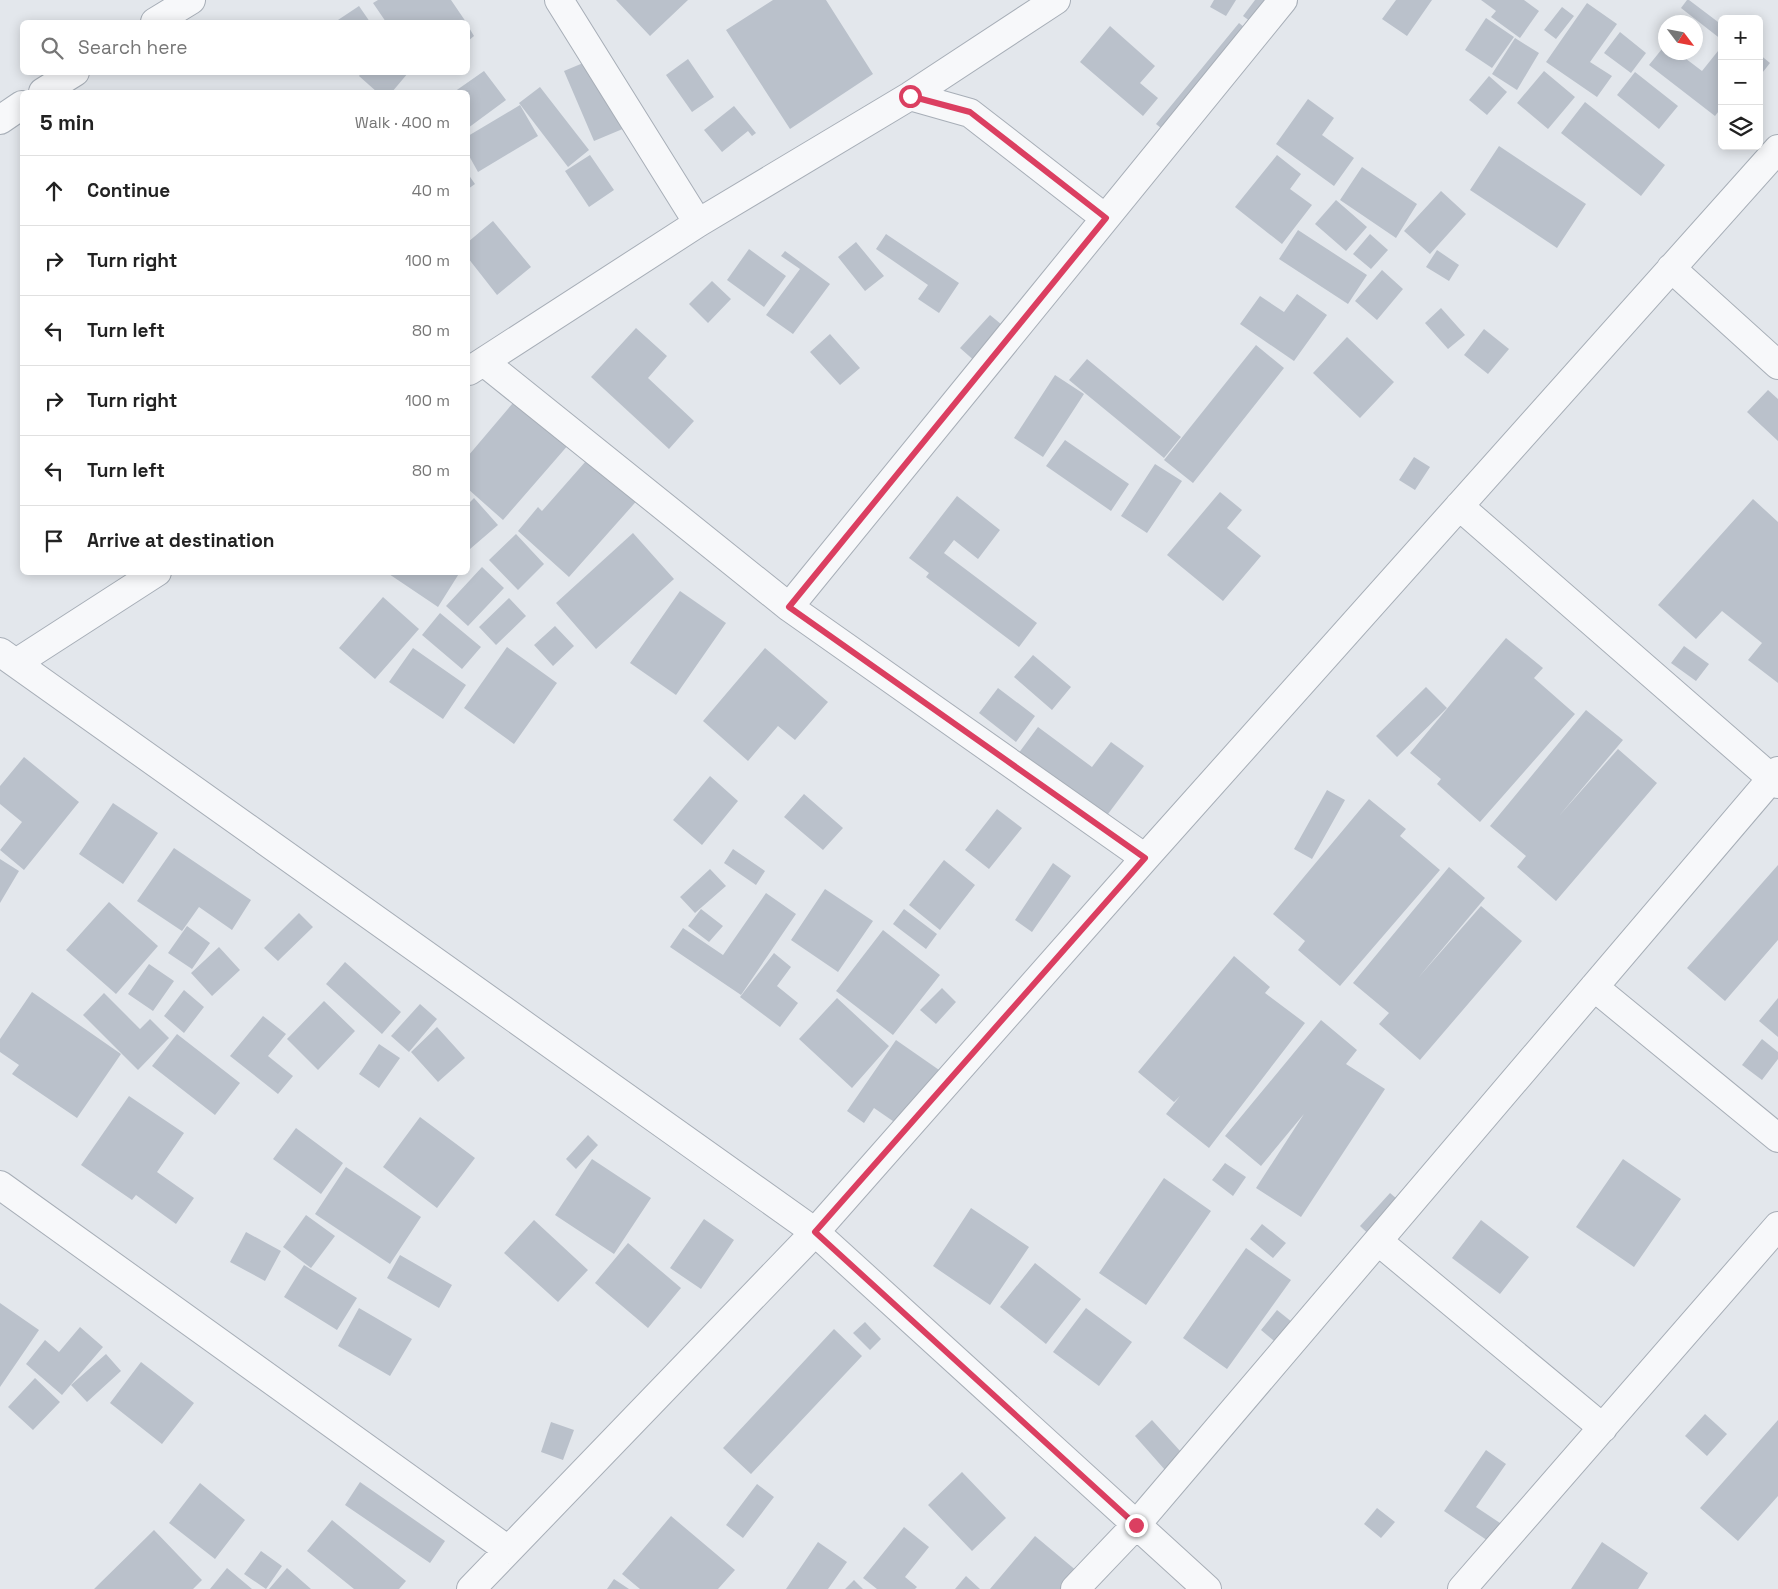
<!DOCTYPE html>
<html lang="en">
<head>
<meta charset="utf-8">
<style>
	:root { --surface:#fff; --page:#f2f2f2; --text:#222; --muted:#767676; --line:#e0e0e0 }
	body { margin:0; font-family:"Space Grotesk",sans-serif; background:var(--page); color:var(--text) }
	.controls { position:absolute; right:15px; top:15px; display:grid; overflow:hidden; border-radius:8px; box-shadow:0 2px 12px #0003 }
	.controls button { width:45px; height:45px; display:grid; place-items:center; padding:0; border:0; border-bottom:1px solid var(--line); background:var(--surface); color:var(--text); font:25px sans-serif }
	.compass { position:absolute; left:1658px; top:15px; width:45px; height:45px; border-radius:50%; background:var(--surface); box-shadow:0 2px 12px #0003; rotate:122deg }
	.stop { position:absolute; width:15px; height:15px; margin:-11px; border:4px solid #db3f61; border-radius:50%; background:#fff }
	.stop.end { background:#db3f61; border-color:#fff; box-shadow:0 1px 5px #0008 }
	.list { margin:0; padding:0; list-style:none }
	h2 { display:flex; justify-content:space-between; align-items:center; height:65px; margin:0; padding:0 20px; font-size:21px }
	h2 small { font-size:16px; font-weight:400; color:var(--muted) }
	.list li { display:grid; grid-template-columns:32px 1fr auto; gap:15px; align-items:center; box-sizing:border-box; height:70px; padding:0 20px; border-top:1px solid var(--line) }
	.list b { display:block; font-size:19px; white-space:nowrap }
	.list em { font-size:16px; font-style:normal; color:var(--muted) }
	.icon { flex:none; width:28px; height:28px; fill:none; stroke:currentColor; stroke-width:2; stroke-linecap:round; stroke-linejoin:round }
	.map { position:relative; flex:none; width:1778px; height:1589px; overflow:hidden }
	.search { position:absolute; background:var(--surface); box-shadow:0 2px 12px #0003; left:20px; top:20px; width:450px; height:55px; display:flex; align-items:center; gap:12px; box-sizing:border-box; padding:0 18px; border-radius:8px; color:var(--muted); font-size:19px }
	.panel { position:absolute; background:var(--surface); box-shadow:0 2px 12px #0003; left:20px; top:90px; width:450px; height:485px; border-radius:8px }
	.map>svg:first-child { display:block }
	.building { fill:#bac1cb }
	.lines { fill:none; stroke-linecap:round; stroke-linejoin:round }
	.minor-casing { stroke:#a7aeb7; stroke-width:30 }
	.minor { stroke:#f7f8fa; stroke-width:28 }
	.route { stroke:#db3f61; stroke-width:6 }
</style>
</head>
<body>
<div class="map">
<svg width="1778" height="1589" viewBox="0 0 1778 1589">
	<rect width="100%" height="100%" fill="#e3e7ec"/>
	<path class="building" d="M378,0H451L466,22H386L373,3Z
		M616,0H688L650,36Z
		M773,0H826L873,74L790,129L726,30Z
		M1214,0H1236L1226,16L1210,7Z
		M1255,0H1294L1269,35L1243,16Z
		M1396,0H1432L1407,36L1382,19Z
		M1481,0H1524L1539,11L1520,38L1491,17L1496,11Z
		M1687,0H1689L1722,25V40L1681,8Z
		M1587,3L1617,24L1590,62L1612,76L1597,97L1546,62Z
		M359,6L370,22H335Z
		M1562,7L1574,16L1556,39L1544,30Z
		M1486,18L1514,37L1492,68L1465,50Z
		M1239,23L1259,39L1176,140L1156,124Z
		M468,26L474,36L468,41Z
		M1110,26L1155,66L1140,83L1158,98L1143,116L1080,62Z
		M1620,32L1646,53L1631,73L1604,53Z
		M1515,38L1539,53L1517,90L1492,74Z
		M1666,44V52H1677L1702,71L1722,46V107L1715,116L1649,65Z
		M1759,54L1770,63L1759,77Z
		M595,58L625,128L594,141L564,71Z
		M688,59L714,97L692,112L666,75Z
		M484,71L506,100L468,128V92H454Z
		M1544,71L1575,97L1548,129L1517,103Z
		M362,72H407L408,73L392,92H377L359,76Z
		M1635,72L1678,106L1659,129L1617,95Z
		M1489,76L1507,92L1487,115L1469,100Z
		M540,87L589,150L568,167L519,103Z
		M1308,99L1334,118L1322,135L1354,158L1334,186L1276,144Z
		M1585,102L1665,165L1641,196L1561,133Z
		M520,105L538,136L478,172L468,154V136Z
		M734,106L756,133L752,136L748,131L722,152L704,130Z
		M1499,146L1586,204L1557,248L1470,190Z
		M590,155L614,190L589,207L565,171Z
		M1277,155L1301,174L1290,189L1312,205L1282,244L1235,207Z
		M1362,167L1417,204L1396,238L1340,200Z
		M468,174L475,184L468,189Z
		M1441,191L1466,214L1430,254L1404,231Z
		M1336,200L1367,227L1346,251L1315,224Z
		M493,221L531,267L497,295L468,258V242Z
		M1298,230L1367,275L1348,304L1279,259Z
		M886,234L959,283L939,313L918,299L928,285L876,249Z
		M1370,234L1388,250L1371,269L1353,254Z
		M856,242L884,276L865,291L838,257Z
		M749,249L786,276L764,307L727,280Z
		M1437,250L1459,265L1449,281L1426,267Z
		M785,251L830,284L793,334L766,315L800,269L781,256Z
		M1382,270L1403,289L1377,320L1355,301Z
		M712,281L731,299L708,323L689,304Z
		M1297,294L1327,315L1294,361L1240,324L1260,296L1284,312Z
		M1441,308L1465,335L1448,349L1425,323Z
		M990,315L1007,329L977,363L960,348Z
		M636,328L667,356L648,378L694,421L669,449L591,377Z
		M1484,329L1509,349L1488,374L1464,355Z
		M830,334L860,368L840,385L810,352Z
		M1347,337L1394,382L1360,418L1313,373Z
		M1256,345L1284,368L1193,483L1164,460Z
		M1087,359L1181,437L1164,458L1069,380Z
		M1055,375L1084,394L1043,457L1014,438Z
		M524,390L576,436L503,520L468,489V456Z
		M1768,390L1778,399V441L1747,412Z
		M1065,440L1129,484L1111,511L1046,466Z
		M593,453L641,496L569,577L518,531L538,507L542,511Z
		M1414,457L1430,467L1415,490L1399,480Z
		M1155,464L1182,481L1147,533L1121,516Z
		M1220,492L1242,510L1227,528L1261,556L1223,601L1167,555Z
		M957,496L1000,530L978,559L954,540L944,553L1037,623L1019,647L926,577L929,573L909,558Z
		M474,498L498,525L470,549L468,546V504Z
		M1753,499L1778,522V683L1748,660L1762,643L1722,611L1696,639L1658,605Z
		M633,533L674,579L596,649L556,603Z
		M516,534L544,564L518,590L489,560Z
		M482,567L504,588L468,626L446,606Z
		M386,572H460L438,607Z
		M680,591L726,623L676,695L630,663Z
		M383,597L419,629L375,679L339,648Z
		M509,598L526,616L496,645L479,627Z
		M440,613L481,647L462,669L422,635Z
		M555,626L574,646L553,666L534,645Z
		M1506,638L1543,668L1534,678L1575,714L1480,822L1437,784L1441,779L1410,753Z
		M1684,646L1709,664L1696,681L1671,663Z
		M507,647L557,683L514,744L464,708Z
		M413,648L466,685L443,719L389,682Z
		M765,648L828,702L795,740L778,726L748,761L703,721Z
		M1033,655L1071,687L1052,710L1014,677Z
		M1426,687L1447,708L1397,757L1376,736Z
		M998,688L1035,716L1016,742L979,713Z
		M1586,710L1623,740L1559,816L1618,749L1657,783L1556,901L1517,867L1526,856L1490,826Z
		M1038,727L1092,767L1111,742L1144,766L1105,818L1018,754Z
		M24,757L79,802L24,870L0,850L22,822L0,804V786Z
		M710,776L738,801L702,845L673,820Z
		M1327,790L1345,800L1312,859L1294,849Z
		M804,794L843,828L823,850L784,817Z
		M1369,799L1406,829L1400,836L1440,870L1340,986L1298,950L1305,941L1273,914Z
		M113,803L158,833L123,884L79,854Z
		M997,809L1022,828L989,869L965,850Z
		M174,848L251,900L232,930L199,907L182,931L137,901Z
		M733,849L765,871L756,885L724,863Z
		M0,859L19,871L0,903Z
		M944,860L975,885L940,930L909,905Z
		M1053,863L1071,876L1032,932L1015,920Z
		M1778,865V940L1725,1001L1687,968Z
		M1449,867L1485,898L1418,978L1481,906L1522,941L1420,1060L1379,1024L1389,1013L1353,983Z
		M710,869L726,886L695,913L680,897Z
		M825,889L873,921L838,972L791,940Z
		M766,893L796,914L741,995L670,947L683,928L723,955Z
		M109,902L158,946L116,994L66,950Z
		M701,909L723,926L709,942L688,926Z
		M904,909L937,934L926,949L893,924Z
		M299,913L313,927L278,961L264,948Z
		M187,926L210,943L192,969L168,953Z
		M883,930L940,975L893,1035L836,991Z
		M219,947L240,970L212,996L191,973Z
		M774,953L791,967L777,986L798,1003L780,1027L740,997Z
		M1234,956L1270,987L1265,993L1305,1023L1209,1148L1166,1114L1180,1096L1174,1102L1138,1072Z
		M345,962L401,1012L382,1034L326,984Z
		M149,964L174,981L153,1011L128,994Z
		M942,988L956,1002L936,1024L920,1010Z
		M184,990L204,1007L184,1033L164,1016Z
		M32,992L121,1054L77,1118L12,1074L19,1065L0,1052V1039Z
		M104,993L140,1029L150,1019L169,1038L138,1070L83,1015Z
		M837,998L889,1046L852,1088L799,1039Z
		M1778,998V1037L1759,1021Z
		M324,1001L355,1031L318,1070L287,1039Z
		M420,1004L437,1019L409,1052L391,1036Z
		M263,1016L286,1034L268,1056L293,1076L278,1094L230,1056Z
		M1321,1020L1357,1050L1346,1064L1385,1089L1301,1217L1256,1188L1304,1114L1261,1166L1225,1136Z
		M437,1027L465,1058L438,1082L411,1052Z
		M177,1034L240,1083L215,1115L152,1066Z
		M1762,1039L1778,1052V1059L1762,1080L1742,1065Z
		M896,1040L942,1072L903,1128L874,1108L864,1123L847,1111Z
		M379,1044L400,1058L379,1088L359,1074Z
		M129,1096L184,1133L157,1172L194,1198L176,1224L136,1195L132,1200L81,1165Z
		M420,1117L475,1158L437,1208L383,1167Z
		M296,1128L343,1163L321,1194L273,1159Z
		M588,1135L598,1145L576,1169L566,1159Z
		M592,1159L651,1198L614,1254L555,1215Z
		M1623,1159L1681,1199L1634,1267L1576,1227Z
		M1225,1163L1246,1177L1233,1196L1212,1180Z
		M346,1167L421,1217L390,1264L315,1214Z
		M1164,1178L1211,1211L1146,1305L1099,1273Z
		M1390,1193L1410,1210L1379,1244L1360,1226Z
		M971,1208L1029,1247L990,1305L933,1266Z
		M306,1215L335,1236L311,1268L283,1247Z
		M704,1219L734,1240L701,1289L670,1268Z
		M534,1220L588,1270L558,1302L504,1253Z
		M1481,1220L1529,1257L1500,1294L1452,1258Z
		M1262,1224L1286,1243L1273,1258L1250,1239Z
		M246,1232L281,1251L265,1281L230,1262Z
		M628,1243L681,1288L648,1328L595,1283Z
		M1246,1248L1291,1280L1227,1369L1183,1338Z
		M400,1255L452,1285L439,1308L387,1278Z
		M1035,1263L1081,1299L1046,1344L1000,1307Z
		M304,1265L357,1298L337,1330L284,1297Z
		M0,1303L39,1330L0,1387Z
		M359,1308L412,1339L390,1376L338,1346Z
		M1086,1308L1132,1342L1099,1386L1053,1352Z
		M1277,1310L1302,1330L1285,1350L1261,1330Z
		M865,1322L881,1339L870,1350L853,1333Z
		M80,1327L103,1347L62,1395L26,1364L45,1340L59,1352Z
		M834,1329L862,1356L751,1474L723,1448Z
		M106,1354L121,1371L87,1402L71,1385Z
		M141,1362L194,1403L162,1444L110,1403Z
		M35,1378L60,1402L33,1430L8,1407Z
		M1705,1414L1727,1434L1707,1456L1685,1436Z
		M1152,1420L1191,1463L1173,1479L1135,1436Z
		M1778,1420V1496L1738,1541L1700,1508Z
		M551,1422L574,1430L563,1460L541,1452Z
		M1486,1450L1506,1464L1476,1507L1509,1529L1497,1547L1444,1511Z
		M962,1472L1006,1518L972,1551L928,1505Z
		M360,1482L445,1541L430,1563L345,1505Z
		M200,1483L245,1520L215,1559L169,1523Z
		M757,1484L774,1497L743,1538L726,1525Z
		M1377,1508L1395,1522L1381,1538L1364,1524Z
		M671,1516L735,1570L718,1589H640L622,1574Z
		M332,1520L406,1581L399,1589H354L307,1551Z
		M904,1527L929,1547L905,1577L917,1587L915,1589H877L863,1578Z
		M154,1530L202,1580L193,1589H94Z
		M1035,1536L1078,1572L1064,1589H990Z
		M818,1542L847,1562L828,1589H786Z
		M1602,1542L1648,1573L1638,1589H1571Z
		M261,1551L282,1566L266,1589L244,1574Z
		M227,1568L252,1589H210Z
		M287,1568L311,1589H269Z
		M966,1576L980,1589H955Z
		M614,1579L629,1589H607Z
		M854,1580L863,1589H845Z"/>
	<g class="lines">
		<g class="minor-casing">
			<path id="minor" d="M559,0L698,223
				M155,22L191,0
				M43,92L75,72
				M910,96L970,113L1105,218
				M0,120L22,105
				M1671,268L1778,365
				M484,362L789,607L1145,858
				M469,371L698,223L910,96L1056,0
				M1459,506L1778,784
				M789,607L1283,0
				M0,652L815,1232L1207,1589
				M16,663L157,572
				M1594,987L1778,1138
				M0,1185L508,1550
				M1378,1241L1603,1428
				M471,1589L815,1232L1145,858L1778,149
				M1075,1589L1136,1525L1778,771
				M1462,1589L1778,1226"/>
		</g>
		<use href="#minor" class="minor"/>
	</g>
	<g class="lines">
		<path class="route" d="M910,96L970,112L1106,218L789,607L1145,858L815,1232L1136,1525"/>
	</g>
</svg>
<div class="controls">
<button>+</button>
<button>−</button>
<button><svg class="icon" aria-label="layers" viewBox="0 0 24 24"><path d="M12 4l9 5-9 5-9-5zM3 14l9 5 9-5"/></svg></button>
</div>
<svg class="compass" viewBox="-18 -18 36 36"><path d="M0-13l5 13h-10z" fill="#e53935"/><path d="M0 13l5-13h-10z" fill="#767676"/></svg>
<div class="stop" style="left:910px;top:96px"></div>
<div class="stop end" style="left:1136px;top:1525px"></div>
<div class="search"><svg class="icon" aria-label="search" viewBox="0 0 24 24"><circle cx="10" cy="10" r="6"/><path d="M15 15l6 6"/></svg>Search here</div>
<section class="panel">
<h2>5 min<small>Walk · 400 m</small></h2>
<ul class="list">
<li><svg class="icon" aria-label="ahead" viewBox="0 0 24 24"><path d="M12 20V5M6 11l6-6 6 6"/></svg><div><b>Continue</b></div><em>40 m</em></li>
<li><svg class="icon" aria-label="right" viewBox="0 0 24 24"><path d="M7 20v-9h11M14 6l5 5-5 5"/></svg><div><b>Turn right</b></div><em>100 m</em></li>
<li><svg class="icon" aria-label="left" viewBox="0 0 24 24"><path d="M17 20v-9H6M10 6l-5 5 5 5"/></svg><div><b>Turn left</b></div><em>80 m</em></li>
<li><svg class="icon" aria-label="right" viewBox="0 0 24 24"><path d="M7 20v-9h11M14 6l5 5-5 5"/></svg><div><b>Turn right</b></div><em>100 m</em></li>
<li><svg class="icon" aria-label="left" viewBox="0 0 24 24"><path d="M17 20v-9H6M10 6l-5 5 5 5"/></svg><div><b>Turn left</b></div><em>80 m</em></li>
<li><svg class="icon" aria-label="arrive" viewBox="0 0 24 24"><path d="M6 21V4h12l-3 4 3 4H6"/></svg><div><b>Arrive at destination</b></div></li>
</ul>
</section>
</div>
</body>
</html>
